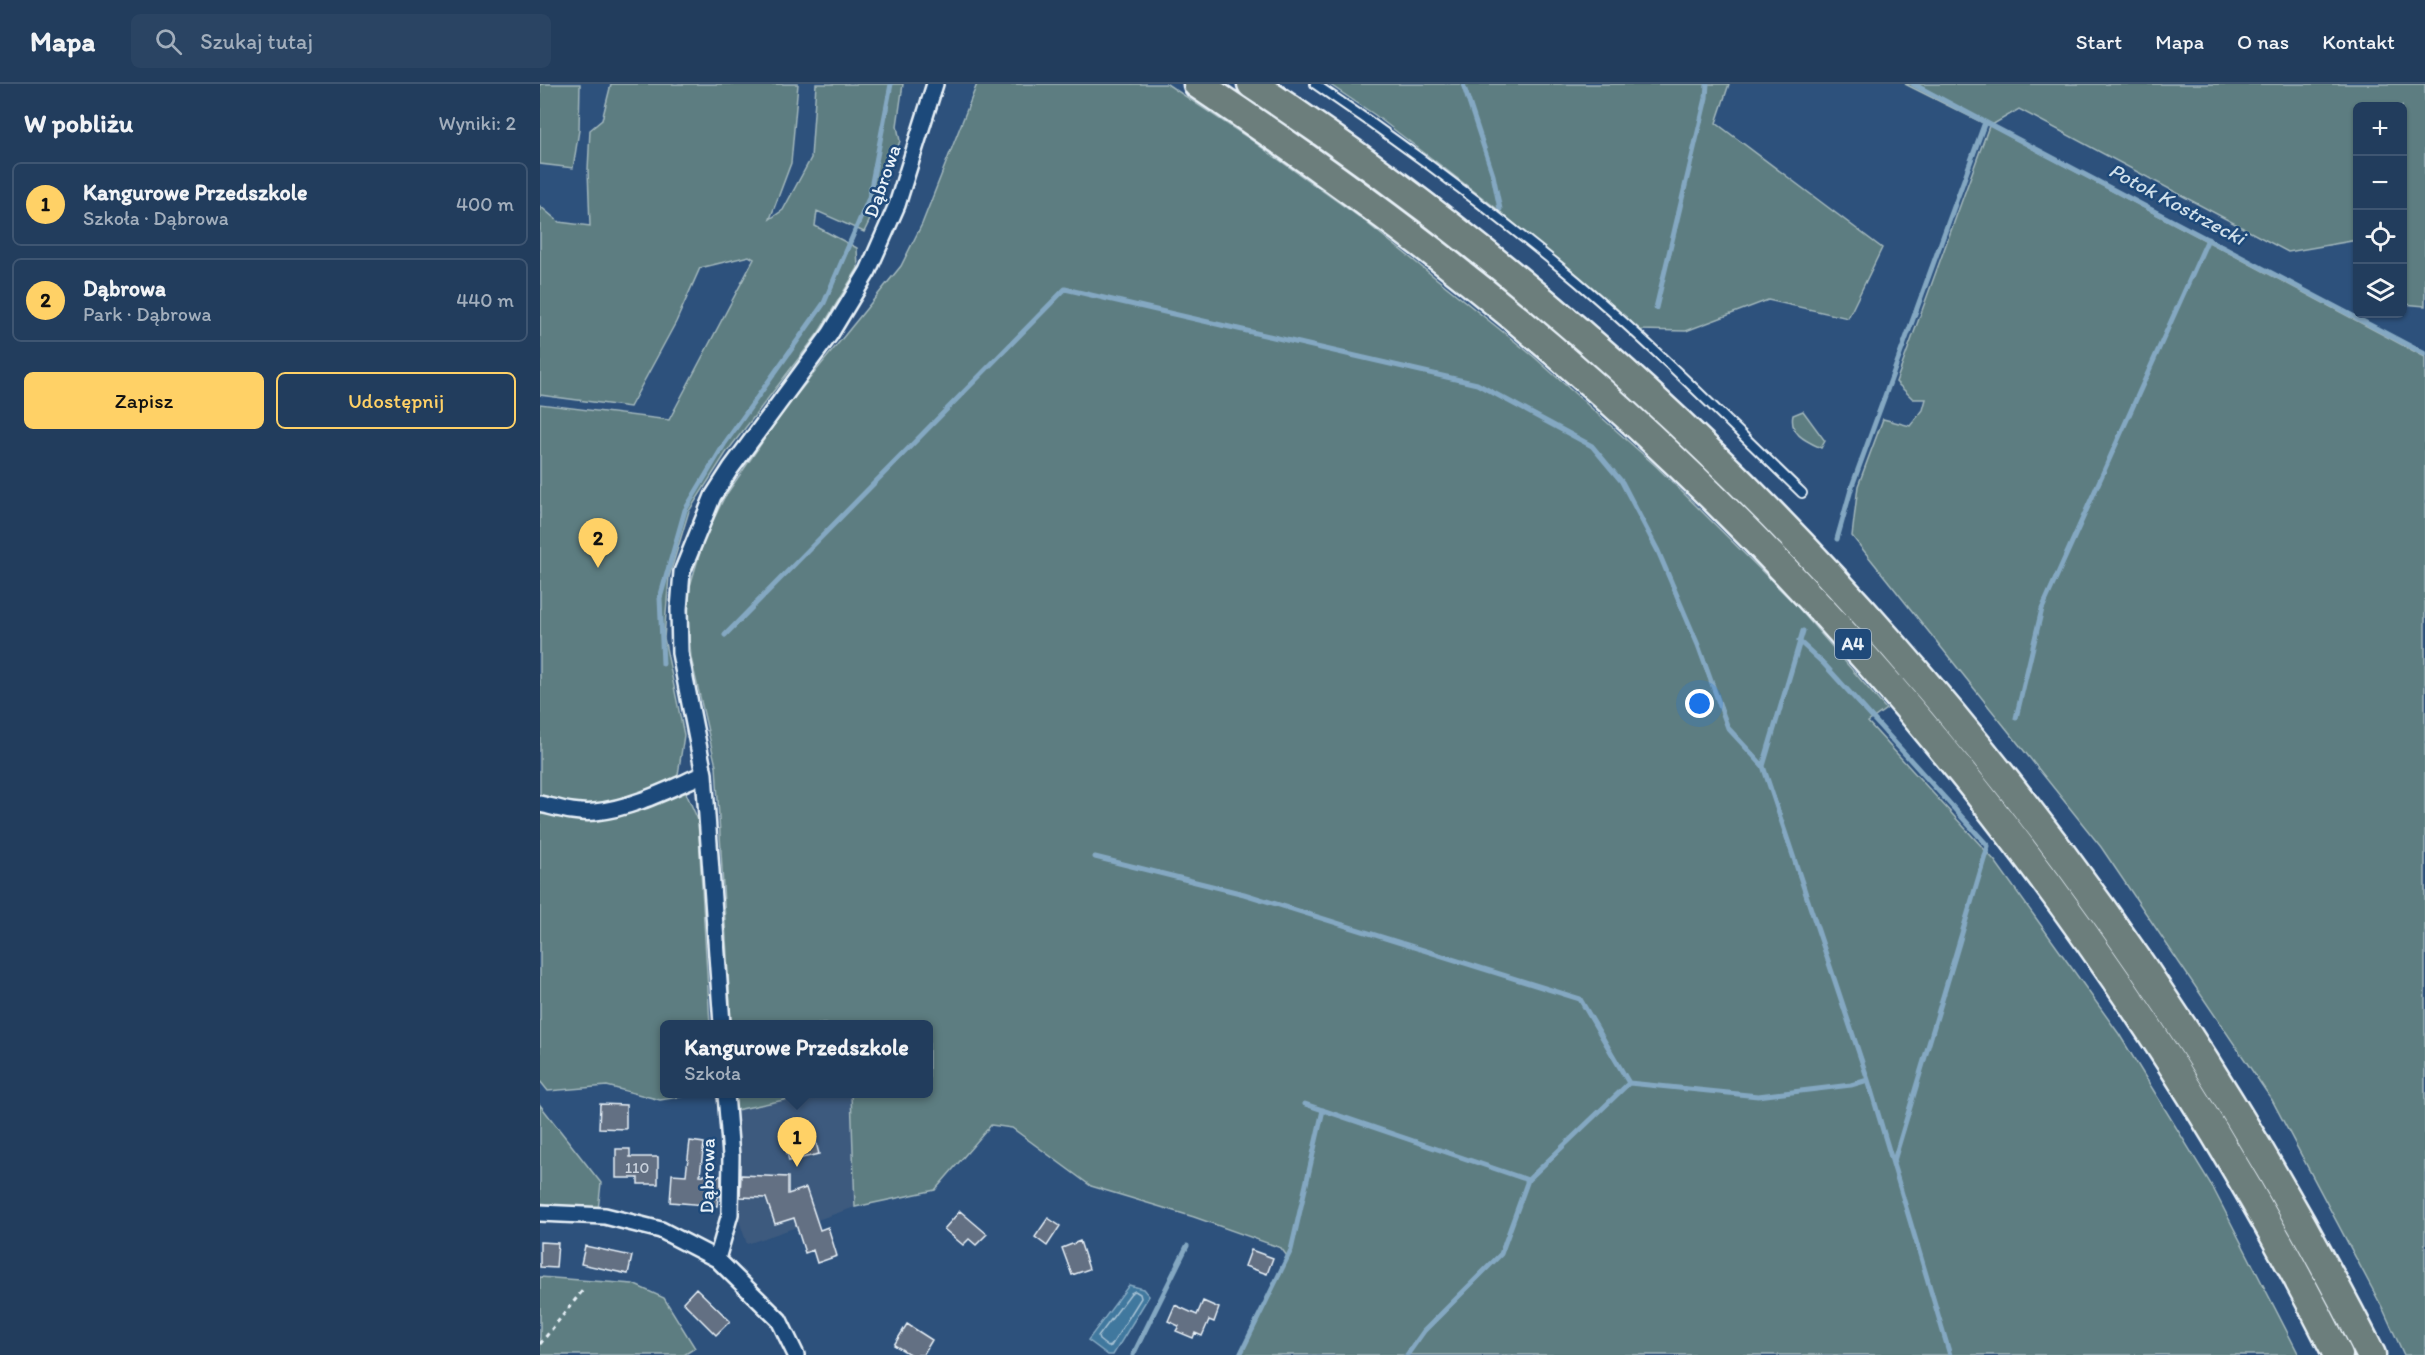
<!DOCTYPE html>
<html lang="pl">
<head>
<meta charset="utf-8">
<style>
	:root { --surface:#223d5d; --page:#2a4463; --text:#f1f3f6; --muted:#a2aebc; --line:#3f5672; --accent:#ffd166 }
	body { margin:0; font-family:Itim,sans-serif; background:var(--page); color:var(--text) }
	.controls { position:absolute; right:18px; top:18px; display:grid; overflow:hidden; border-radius:9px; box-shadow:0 2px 4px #0004 }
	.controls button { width:54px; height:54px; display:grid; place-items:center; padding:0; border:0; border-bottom:2px solid var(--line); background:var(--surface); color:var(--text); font:30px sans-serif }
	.you { position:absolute; left:1160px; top:620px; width:21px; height:21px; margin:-15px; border:4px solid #fff; border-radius:50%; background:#1a73e8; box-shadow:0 0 0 9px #1a73e833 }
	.badge { display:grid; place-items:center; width:39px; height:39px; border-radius:50%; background:var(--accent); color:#111; font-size:20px; font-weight:700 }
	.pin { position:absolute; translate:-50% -50px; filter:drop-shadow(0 2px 3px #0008) }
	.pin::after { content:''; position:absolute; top:32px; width:21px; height:18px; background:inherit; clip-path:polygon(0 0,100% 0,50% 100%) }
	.popup { position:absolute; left:120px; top:936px; width:273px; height:78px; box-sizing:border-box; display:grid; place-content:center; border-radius:9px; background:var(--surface); filter:drop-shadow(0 2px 4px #0005); font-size:20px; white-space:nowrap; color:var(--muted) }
	.popup b { font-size:22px; color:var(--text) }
	.popup::after { content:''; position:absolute; left:50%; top:100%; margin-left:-12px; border:12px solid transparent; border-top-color:var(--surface) }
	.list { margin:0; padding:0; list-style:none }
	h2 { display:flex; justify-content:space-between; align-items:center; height:78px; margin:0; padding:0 24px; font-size:26px }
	h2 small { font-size:20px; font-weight:400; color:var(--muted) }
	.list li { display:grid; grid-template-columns:39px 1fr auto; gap:18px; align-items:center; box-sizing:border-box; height:84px; margin:0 12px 12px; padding:0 12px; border:2px solid var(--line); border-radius:9px }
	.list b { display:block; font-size:22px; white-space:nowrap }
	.list p { margin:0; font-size:20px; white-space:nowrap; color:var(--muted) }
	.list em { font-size:20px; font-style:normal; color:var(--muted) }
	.actions { display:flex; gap:12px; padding:18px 24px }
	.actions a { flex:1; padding:14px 0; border:2px solid var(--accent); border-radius:9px; text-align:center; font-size:21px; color:var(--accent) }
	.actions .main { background:var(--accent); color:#111 }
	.icon { flex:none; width:33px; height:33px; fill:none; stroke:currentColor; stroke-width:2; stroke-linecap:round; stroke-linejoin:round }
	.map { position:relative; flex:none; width:1885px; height:1271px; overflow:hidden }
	header { display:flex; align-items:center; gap:36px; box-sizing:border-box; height:84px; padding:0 30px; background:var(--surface); border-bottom:2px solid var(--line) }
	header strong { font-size:28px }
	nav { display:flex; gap:33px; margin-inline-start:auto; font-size:21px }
	.search { width:420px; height:54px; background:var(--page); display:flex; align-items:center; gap:15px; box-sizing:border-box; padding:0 21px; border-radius:9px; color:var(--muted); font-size:22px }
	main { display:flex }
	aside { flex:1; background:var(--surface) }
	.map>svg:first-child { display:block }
	.built { fill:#3e5a7e }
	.green { fill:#5d7d81; stroke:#a2b7bc; stroke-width:1.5 }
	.water { fill:#41789e; stroke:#84a8c2; stroke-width:1.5 }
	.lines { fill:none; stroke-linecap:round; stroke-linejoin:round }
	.shore { stroke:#a5c1d4; stroke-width:1.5 }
	.stream { stroke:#84a8c2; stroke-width:5 }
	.building { fill:#646f83; stroke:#e8f1f8; stroke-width:1.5 }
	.service-casing { stroke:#e8f1f8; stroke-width:12 }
	.minor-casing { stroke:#e8f1f8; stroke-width:20 }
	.motorway-casing { stroke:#e8f1f8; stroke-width:33 }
	.path { stroke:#e8f1f8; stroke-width:3; stroke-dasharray:4.5 4.5; stroke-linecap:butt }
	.service { stroke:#1f4a7a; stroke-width:8 }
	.minor { stroke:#1f4a7a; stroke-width:15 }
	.motorway { stroke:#6c7e7c; stroke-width:28 }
	.labels { text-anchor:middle; stroke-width:5; stroke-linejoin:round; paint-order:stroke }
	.number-label { font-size:16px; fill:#c7d0db }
	.shield { fill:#1f4a7a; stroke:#acbfd2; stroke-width:1.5 }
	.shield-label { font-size:18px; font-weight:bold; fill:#e8f1f8 }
	.street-label { font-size:20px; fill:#e8f1f8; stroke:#1f4a7a }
	.water-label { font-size:21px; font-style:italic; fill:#cfdfea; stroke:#1f4a7a }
</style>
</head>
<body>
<header>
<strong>Mapa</strong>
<div class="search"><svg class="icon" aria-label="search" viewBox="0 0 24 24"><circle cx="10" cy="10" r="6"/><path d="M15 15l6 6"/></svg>Szukaj tutaj</div>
<nav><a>Start</a><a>Mapa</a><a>O nas</a><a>Kontakt</a></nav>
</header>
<main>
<aside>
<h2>W pobliżu<small>Wyniki: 2</small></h2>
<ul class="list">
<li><span class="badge">1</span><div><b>Kangurowe Przedszkole</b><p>Szkoła · Dąbrowa</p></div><em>400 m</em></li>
<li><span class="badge">2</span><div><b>Dąbrowa</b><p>Park · Dąbrowa</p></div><em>440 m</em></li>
</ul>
<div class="actions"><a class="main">Zapisz</a><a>Udostępnij</a></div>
</aside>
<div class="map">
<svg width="1885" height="1271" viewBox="0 0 1885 1271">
	<rect width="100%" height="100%" fill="#2d517c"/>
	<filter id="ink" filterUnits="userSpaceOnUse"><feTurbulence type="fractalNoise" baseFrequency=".0167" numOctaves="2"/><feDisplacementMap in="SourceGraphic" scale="12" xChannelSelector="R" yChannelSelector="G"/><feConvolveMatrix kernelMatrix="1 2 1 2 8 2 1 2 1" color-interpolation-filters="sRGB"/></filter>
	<g filter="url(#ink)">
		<path class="built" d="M273,1010H311L315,1123L207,1160L197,1130L201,1091L196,1026Z"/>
		<path class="green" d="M0,0H40L39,46L33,84L0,80Z
			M71,0H258L251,79L230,135L243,126L271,74L276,0H363L357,42L360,57L338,119L324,148L277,127L275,142L317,164L318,184L279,248L186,369L149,427L129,493L124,554L144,651L138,691L158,736L170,940H125V1010H158L120,1016L67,1002L8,1007L0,997V320L129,336L214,175L209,172L160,184L136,238L90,323L0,311V122L19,138L50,142L48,86L50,46L62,36Z
			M437,0H627L707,53L822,135L993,272L1117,383L1256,521L1346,625L1328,638L1455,777L1579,950L1672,1102L1759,1271H701L747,1172L741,1164L654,1133L551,1102L472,1044L451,1041L395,1106L315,1123L311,1010H389V940H191L176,682L151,574L148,535L150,502L164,455L184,414L245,325L361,182L382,140Z
			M789,0H1189L1176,39L1342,164L1308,234L1228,216L1146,247L1099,246L956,124L835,31Z
			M1365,0H1885V222L1863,220L1862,22H1818L1817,156L1748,168L1479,25L1450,42L1885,273V1271H1864L1843,1225L1732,1016L1561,763L1312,452L1318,402L1343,335L1370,342L1383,326L1386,315H1373L1356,298L1449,42Z
			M1263,327L1285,357L1281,364C1266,357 1249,350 1253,331Z
			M195,1010H273L196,1026Z
			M0,1021L61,1099L58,1126L0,1119Z
			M0,1193L93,1200L124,1214L155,1264L144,1271H0Z"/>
		<path class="water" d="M589,1201L603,1205L609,1212L573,1271H568L548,1256Z"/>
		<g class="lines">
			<path class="shore" d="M595,1207L600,1210L601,1214L571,1262L568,1263L559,1256L558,1253L591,1209Z"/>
			<path class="stream" d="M923,0L953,91L960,125
				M1373,0L1885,270
				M1116,224L1166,14L1167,0
				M1297,455L1312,402L1445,38
				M185,551L525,205L937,300L1052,362L1082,398L1118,467L1158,561L1188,644L1223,682L1328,996L1410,1271
				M1259,557L1284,580L1448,762L1353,1080
				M123,580L120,514L145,426L185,359L284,219L329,114L351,0
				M1476,634L1502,525L1668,155
				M1223,682L1263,547
				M555,773L704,810L1040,915L1089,999
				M1089,999L1218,1012L1311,1001L1328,996
				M765,1020L988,1096
				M593,1271L647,1162
				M700,1271L751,1166L783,1026
				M867,1271L884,1247L961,1170L988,1096L1089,999"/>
		</g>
		<path class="building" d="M60,1020L86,1021V1045L59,1044Z
			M271,1039L279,1070L249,1077L242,1046Z
			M150,1057L164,1059L160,1091L181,1092V1112H178L177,1122L130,1118L132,1090L146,1091Z
			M76,1065H90V1073H118V1100H98V1094H76Z
			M201,1091L248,1093V1110L266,1104L280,1146L288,1143L297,1172L277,1179L273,1166L265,1169L254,1134L235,1140L226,1114L200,1113Z
			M420,1127L447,1150L436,1161L429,1155L423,1161L404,1145Z
			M508,1134L520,1142L507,1162L495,1153Z
			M540,1157L549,1185L532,1191L522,1164Z
			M0,1158L18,1159L16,1184L0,1183Z
			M45,1162L92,1172L88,1190L41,1180Z
			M711,1166L733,1174L727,1190L705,1182Z
			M156,1204L190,1237L176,1251L143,1218Z
			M663,1217L679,1224L674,1238L669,1236L662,1252L655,1249L653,1254L636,1247L639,1242L628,1237L635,1221L657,1231Z
			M367,1240L392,1256L383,1271H371L354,1261Z"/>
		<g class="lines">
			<g class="service-casing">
				<path id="service" d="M775,0C861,58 946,122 1026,188C1109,257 1185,335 1262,409"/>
			</g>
			<g class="minor-casing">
				<path id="minor" d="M0,720C18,724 37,730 55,728C93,724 129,705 164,690
					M182,940L164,690L140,569L139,525L142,488L173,412L191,384L290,250L328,187L357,121L395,0
					M0,1129L65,1132L121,1146L177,1175L239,1236L256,1271
					M177,1175L190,1130L191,1072L186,1010"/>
			</g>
			<g class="motorway-casing">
				<path id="motorway" d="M658,0C781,82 900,169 1012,265C1337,544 1605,889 1798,1271
					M712,0C1189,315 1574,762 1831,1271"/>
			</g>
			<path class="path" d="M0,1260L43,1206"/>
			<use href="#service" class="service"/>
			<use href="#minor" class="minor"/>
			<use href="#motorway" class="motorway"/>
		</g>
	</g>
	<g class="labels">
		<g class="number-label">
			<text x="97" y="1089">110</text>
		</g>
		<rect class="shield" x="1295" y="545" width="36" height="30" rx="4.5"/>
		<g class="shield-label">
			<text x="1313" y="566">A4</text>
		</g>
		<g class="street-label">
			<text transform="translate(342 97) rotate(-71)" y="7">Dąbrowa</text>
			<text transform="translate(167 1092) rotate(-89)" y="7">Dąbrowa</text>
		</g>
		<g class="water-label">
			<text transform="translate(1637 120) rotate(28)" y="7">Potok Kostrzecki</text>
		</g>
	</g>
</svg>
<div class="controls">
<button>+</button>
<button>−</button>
<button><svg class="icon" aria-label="locate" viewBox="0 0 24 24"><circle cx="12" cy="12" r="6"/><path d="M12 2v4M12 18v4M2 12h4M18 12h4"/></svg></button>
<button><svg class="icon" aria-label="layers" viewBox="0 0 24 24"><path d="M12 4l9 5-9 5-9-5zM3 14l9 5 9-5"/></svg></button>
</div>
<div class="you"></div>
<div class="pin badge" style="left:257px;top:1083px">1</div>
<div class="popup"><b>Kangurowe Przedszkole</b>Szkoła</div>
<div class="pin badge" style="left:58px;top:484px">2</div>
</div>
</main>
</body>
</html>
